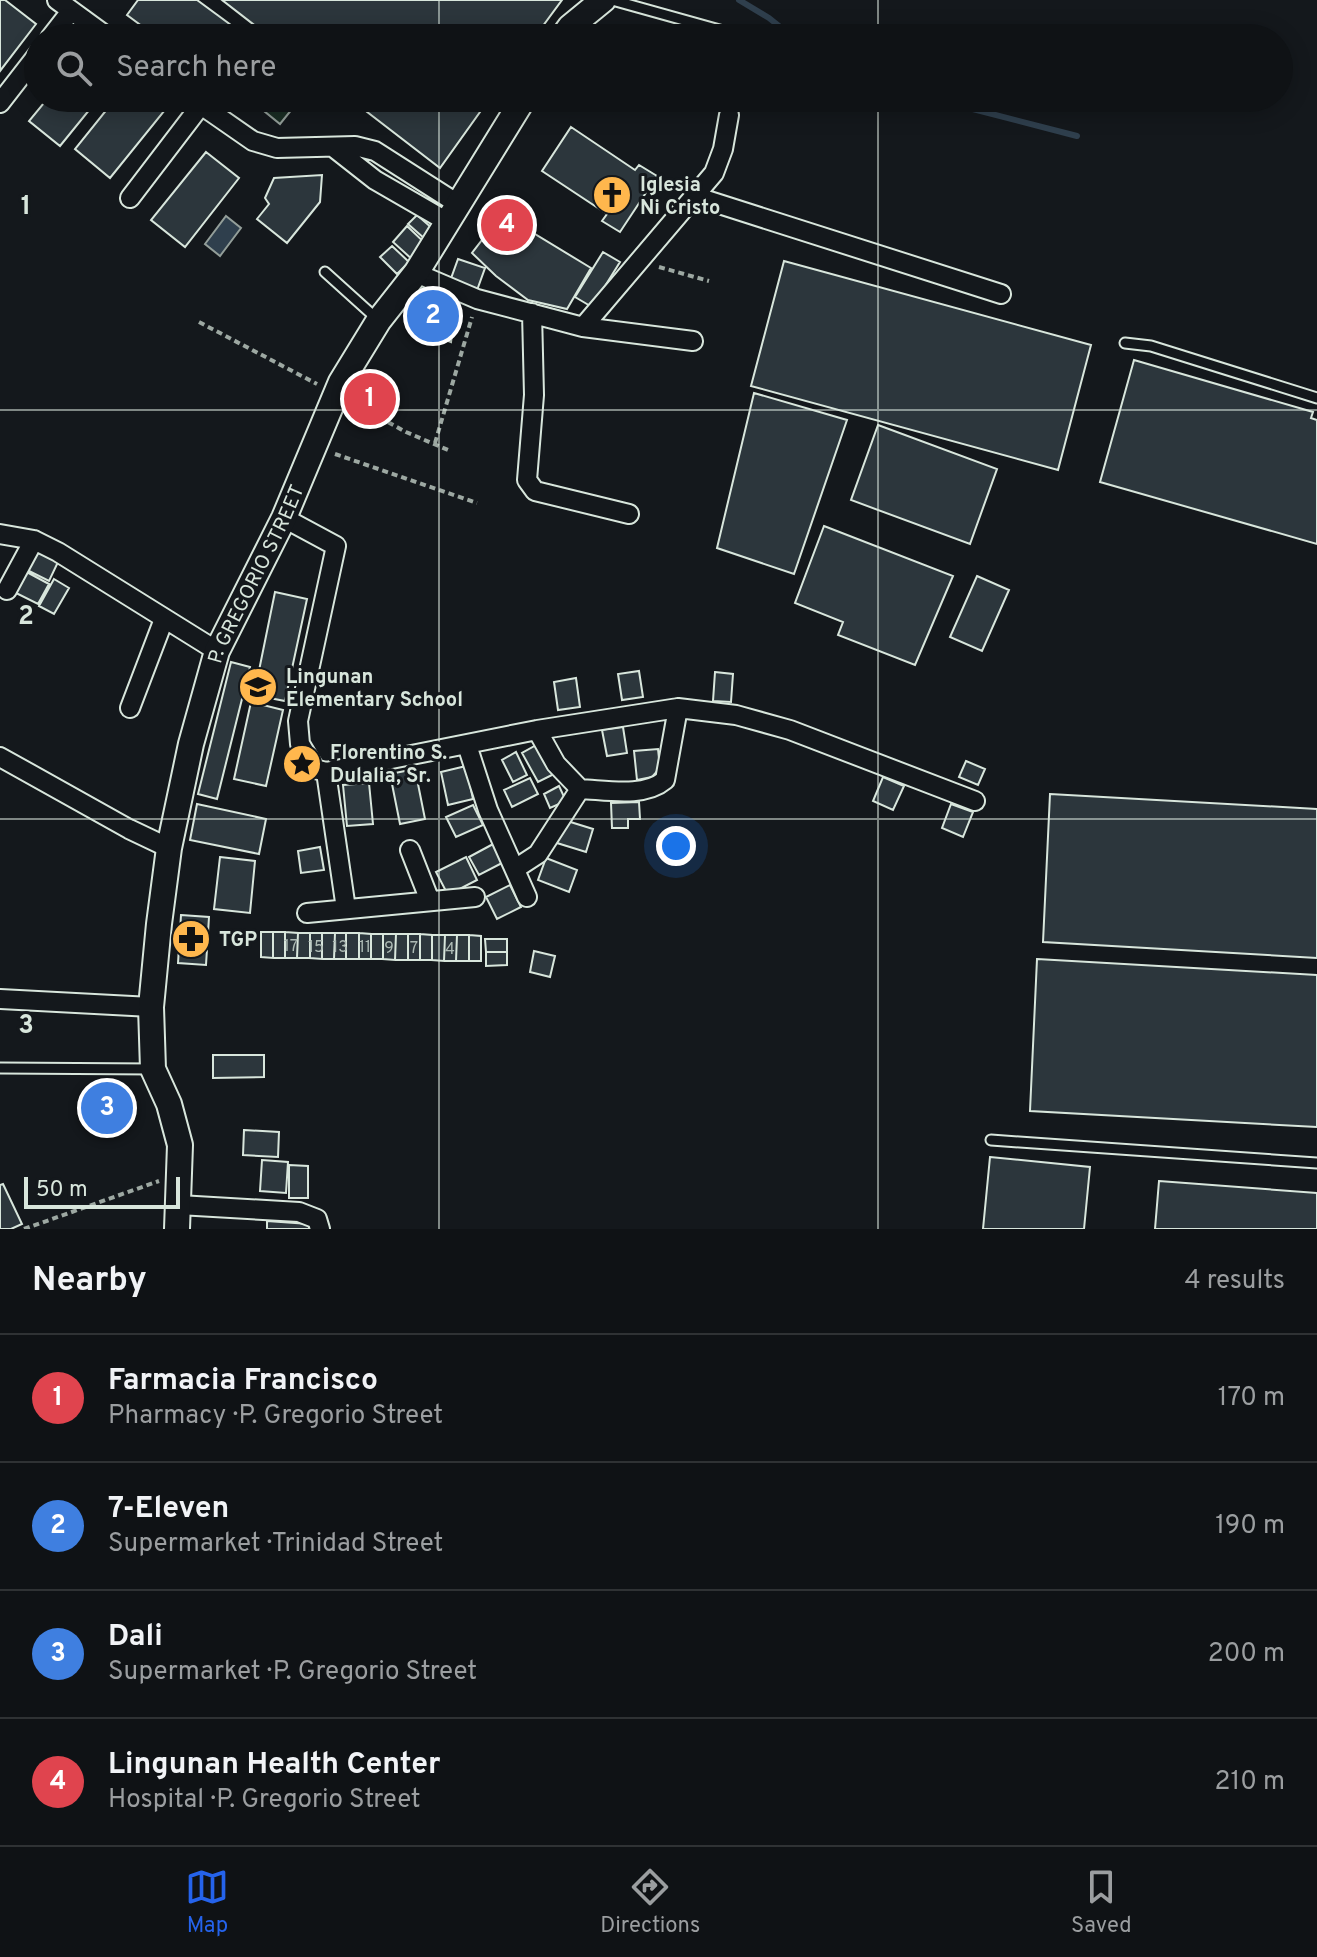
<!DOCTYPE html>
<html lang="en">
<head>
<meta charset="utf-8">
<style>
	:root { --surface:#0f1215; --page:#1d2022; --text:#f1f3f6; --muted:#9b9ea0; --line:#2f3234; --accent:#2563eb }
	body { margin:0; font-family:Overpass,sans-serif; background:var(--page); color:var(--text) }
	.scale { position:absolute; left:24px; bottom:20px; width:156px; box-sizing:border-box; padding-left:8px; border:4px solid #d8e6dc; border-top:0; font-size:22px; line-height:28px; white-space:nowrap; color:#d8e6dc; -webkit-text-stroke:6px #14181c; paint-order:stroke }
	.you { position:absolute; left:676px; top:846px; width:28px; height:28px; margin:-20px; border:6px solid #fff; border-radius:50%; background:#1a73e8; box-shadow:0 0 0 12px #1a73e833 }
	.badge { display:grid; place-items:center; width:52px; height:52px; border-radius:50%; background:var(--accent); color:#fff; font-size:26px; font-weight:700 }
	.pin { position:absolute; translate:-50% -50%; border:4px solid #fff; box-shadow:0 2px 8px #0006 }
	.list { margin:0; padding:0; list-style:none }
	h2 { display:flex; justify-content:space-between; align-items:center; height:104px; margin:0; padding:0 32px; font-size:34px }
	h2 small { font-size:26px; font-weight:400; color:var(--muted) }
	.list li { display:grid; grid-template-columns:52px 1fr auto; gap:24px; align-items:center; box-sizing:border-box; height:128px; padding:0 32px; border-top:2px solid var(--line) }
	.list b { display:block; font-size:30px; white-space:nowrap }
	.list p { margin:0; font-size:26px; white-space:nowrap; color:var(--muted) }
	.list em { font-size:26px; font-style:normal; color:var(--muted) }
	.icon { flex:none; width:44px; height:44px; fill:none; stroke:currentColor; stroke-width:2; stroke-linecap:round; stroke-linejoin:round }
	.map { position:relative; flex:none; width:1317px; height:1229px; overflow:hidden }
	.search { position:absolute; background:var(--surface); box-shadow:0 4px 20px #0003; left:24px; right:24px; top:24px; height:88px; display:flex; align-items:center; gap:20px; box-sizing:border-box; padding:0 28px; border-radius:44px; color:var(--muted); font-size:30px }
	.sheet { height:616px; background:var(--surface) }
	nav { display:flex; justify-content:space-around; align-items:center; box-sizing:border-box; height:112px; border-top:2px solid var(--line); background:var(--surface); font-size:22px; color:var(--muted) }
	nav a { display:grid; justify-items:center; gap:4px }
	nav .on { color:var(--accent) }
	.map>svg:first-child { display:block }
	.green { fill:#1a2d24; stroke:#939e99; stroke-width:2 }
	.water { fill:#2f3f4d; stroke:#939e99; stroke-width:2 }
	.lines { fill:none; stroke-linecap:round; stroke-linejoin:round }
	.stream { stroke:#2f3f4d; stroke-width:6 }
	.building { fill:#2c363c; stroke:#d8e6dc; stroke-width:2 }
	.service-casing { stroke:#d8e6dc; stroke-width:13 }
	.minor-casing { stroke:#d8e6dc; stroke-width:22 }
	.tertiary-casing { stroke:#d8e6dc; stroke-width:28 }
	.path { stroke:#9da8a2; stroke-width:4; stroke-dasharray:6 4; stroke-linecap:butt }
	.service { stroke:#14181c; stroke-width:9 }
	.minor { stroke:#14181c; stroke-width:18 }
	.tertiary { stroke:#14181c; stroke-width:24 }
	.grid { fill:none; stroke:#d8e6dc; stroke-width:2; stroke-opacity:0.55 }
	.labels { text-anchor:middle; stroke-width:6; stroke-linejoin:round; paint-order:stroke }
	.number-label { font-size:16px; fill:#adbab4 }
	.poi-label { font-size:20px; font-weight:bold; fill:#d8e6dc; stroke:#14181c; text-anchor:start }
	.street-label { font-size:20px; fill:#d8e6dc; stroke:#14181c }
	.grid-label { font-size:26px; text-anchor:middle; font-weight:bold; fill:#d8e6dc; stroke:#14181c; stroke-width:6; stroke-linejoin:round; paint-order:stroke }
</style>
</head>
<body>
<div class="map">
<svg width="1317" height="1229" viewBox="0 0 1317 1229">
	<rect width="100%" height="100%" fill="#14181c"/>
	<path class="green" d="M248,98H301L280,124Z"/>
	<path class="water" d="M226,216L241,228L220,256L205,244Z"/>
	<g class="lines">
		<path class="stream" d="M739,0L769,18L794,38
			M930,98L1077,136"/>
	</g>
	<path class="building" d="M0,0H5L36,24L0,71Z
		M138,0H197L235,28L228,38H158L127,15Z
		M222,0H562L534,38H271Z
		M48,98H99L60,146L29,121Z
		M116,98H149L165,110L110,178L75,149Z
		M349,98H490L440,168Z
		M571,127L635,170L639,165L657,176L620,232L602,221L607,214L542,171Z
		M206,152L239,178L185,247L151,220Z
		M322,175L320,202L287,243L257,219L269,204L265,198L274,178Z
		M502,214L591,268L567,309L528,300L496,276L472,253Z
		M417,215L433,229L425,239L408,224Z
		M407,226L428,246L414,261L393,242Z
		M392,246L409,262L397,274L380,257Z
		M603,252L620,262L592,307L575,297Z
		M458,259L485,268L476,293L449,284Z
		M784,261L1091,345L1058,470L751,386Z
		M422,299L456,307L451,342L407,325Z
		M1134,360L1313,412L1311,418L1317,420V544L1100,482Z
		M371,391L390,402L382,416L363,405Z
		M754,393L847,420L794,574L717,548Z
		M878,425L997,469L970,544L851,500Z
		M824,526L953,576L915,665L838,635L843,622L795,603Z
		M37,550L59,560L49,581L27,570Z
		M23,570L49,584L38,604L12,591Z
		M977,576L1009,590L982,651L950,637Z
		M54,579L69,588L54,614L39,606Z
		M275,592L307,599L285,701L254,695Z
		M231,662L250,667L217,799L198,794Z
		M639,671L643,697L622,700L618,674Z
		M715,672L733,674L731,702L713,701Z
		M576,678L580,707L558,710L554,682Z
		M251,702L283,710L266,786L234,779Z
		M623,727L627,753L607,756L602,730Z
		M538,744L554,774L538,782L522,753Z
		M658,749L660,768L652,777L637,780L634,751Z
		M516,752L527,775L513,782L502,760Z
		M966,761L985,769L978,785L959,777Z
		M466,766L473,799L448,805L441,772Z
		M415,769L425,819L400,824L390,774Z
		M883,777L904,786L893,810L873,801Z
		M530,778L538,794L512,807L504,790Z
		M369,783L373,824L347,826L343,785Z
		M559,786L566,801L550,808L544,794Z
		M1050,794L1317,809V958L1043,942Z
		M639,802L640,819H628V828H612L611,803Z
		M197,804L266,819L259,854L190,840Z
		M951,804L973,812L963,837L942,828Z
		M473,805L483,825L456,837L446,817Z
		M564,820L593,829L586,852L557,843Z
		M495,843L504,862L479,875L469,857Z
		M320,847L324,870L301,873L298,851Z
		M220,857L255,861L250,913L214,909Z
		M466,857L477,880L448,895L436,872Z
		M546,858L577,870L569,892L538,880Z
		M510,885L521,907L497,919L486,897Z
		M181,915L209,917L206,965L178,963Z
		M261,932H273V958L261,957Z
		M273,932H285V958H273Z
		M285,932L298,933L297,958H285Z
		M298,933H310V958H297Z
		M310,933H322V959L310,958Z
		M322,933H335L334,959H322Z
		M335,933H346V959H334Z
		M346,933H359V959H346Z
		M359,933L371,934V959H359Z
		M371,934H383V959H371Z
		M383,934H396L395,960L383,959Z
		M396,934H408V960H395Z
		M408,934H420V960H408Z
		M420,934L432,935V960H420Z
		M432,935H445L444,961L432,960Z
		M445,935H457L456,961H444Z
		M457,935H469V961H456Z
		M469,935L481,936V961H469Z
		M485,939H507V952H486Z
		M534,951L555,956L550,977L530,972Z
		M486,952H507V965L486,966Z
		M1037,959L1317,975V1127L1030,1111Z
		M213,1055H264V1077L213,1078Z
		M244,1130L279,1132L278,1157L243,1155Z
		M990,1157L1090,1167L1084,1229H983Z
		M262,1160L288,1162L286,1193L260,1191Z
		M289,1165L308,1166V1198H289Z
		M1159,1181L1317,1193V1229H1155Z
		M3,1184L22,1224L11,1229H0V1185Z
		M267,1221L309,1224V1229H267Z"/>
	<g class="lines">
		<g class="service-casing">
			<path id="service" d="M612,0L734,34
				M325,272L376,318
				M1125,343L1151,346L1317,398
				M0,1068L153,1069
				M991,1140L1317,1163"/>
		</g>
		<g class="minor-casing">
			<path id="minor" d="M57,0L109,38
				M50,38L71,11
				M191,98L253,141L277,148L355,146L375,151L458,204
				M0,103L38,54
				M333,147L375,180L446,221
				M694,196L1001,294
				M130,198L201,105
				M416,273L477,299L583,327L693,341
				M532,313L534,395L527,480L535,491L629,514
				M583,327L714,173L723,149L729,115
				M284,518L336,546L298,721L300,744L315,769L326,772L537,730L678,708L736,715L790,730L975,801
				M0,534L34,540L58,552L217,651
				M7,590L34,540
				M130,708L164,619
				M537,730L556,764L580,789C606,790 644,798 665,780L678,708
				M467,745L488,810L527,897
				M0,757L129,829L169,848
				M326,772L346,909
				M410,850L430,901
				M515,869L538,854L580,789
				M307,913L475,897
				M0,999L151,1007
				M179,1205L299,1212L317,1219L320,1229"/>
		</g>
		<g class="tertiary-casing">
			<g id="tertiary">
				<path d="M562,38L570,27L603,0"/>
				<path id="s1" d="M177,1229L180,1145L169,1104L153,1069L151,1007L159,924L169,848L191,744L217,651L284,518L341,382L379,320L416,273L524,98"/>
			</g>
		</g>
		<path class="path" d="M659,267L709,281
			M199,322L317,384
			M353,403L406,432L448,450
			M435,443L472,317
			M335,454L477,503
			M24,1229L159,1181"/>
		<use href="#service" class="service"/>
		<use href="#minor" class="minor"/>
		<use href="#tertiary" class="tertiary"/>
	</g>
	<path class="grid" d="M439,0V38M878,0V38M439,98V1229M878,98V1229M0,410H1317M0,819H1317"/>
	<defs>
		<g id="church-disc" transform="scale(2)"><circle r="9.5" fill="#ffb74d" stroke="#14181c"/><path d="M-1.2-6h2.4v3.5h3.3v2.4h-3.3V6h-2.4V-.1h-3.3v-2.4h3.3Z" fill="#111"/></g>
		<g id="school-disc" transform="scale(2)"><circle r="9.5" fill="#ffb74d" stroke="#14181c"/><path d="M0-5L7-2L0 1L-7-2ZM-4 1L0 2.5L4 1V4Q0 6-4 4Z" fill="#111"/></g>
		<g id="sight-disc" transform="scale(2)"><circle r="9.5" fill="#ffb74d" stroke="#14181c"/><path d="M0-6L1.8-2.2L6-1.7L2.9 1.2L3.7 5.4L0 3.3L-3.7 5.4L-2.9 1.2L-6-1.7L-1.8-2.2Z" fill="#111"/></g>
		<g id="pharmacy-disc" transform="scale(2)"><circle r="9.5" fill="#ffb74d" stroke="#14181c"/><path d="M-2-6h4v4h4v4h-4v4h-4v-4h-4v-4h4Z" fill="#111"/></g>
	</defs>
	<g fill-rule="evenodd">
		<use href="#church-disc" x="612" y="195"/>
		<use href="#school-disc" x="258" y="687"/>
		<use href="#sight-disc" x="302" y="764"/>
		<use href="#pharmacy-disc" x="191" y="939"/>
	</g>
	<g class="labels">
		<g class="number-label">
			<text x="291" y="951">17</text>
			<text x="316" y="952">15</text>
			<text x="340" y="952">13</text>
			<text x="365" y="952">11</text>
			<text x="389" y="953">9</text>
			<text x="414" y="953">7</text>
			<text x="450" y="954">4</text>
		</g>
		<g class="poi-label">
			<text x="640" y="191">Iglesia<tspan x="640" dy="23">Ni Cristo</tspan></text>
			<text x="286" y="683">Lingunan<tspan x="286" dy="23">Elementary School</tspan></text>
			<text x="330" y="759">Florentino S.<tspan x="330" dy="23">Dulalia, Sr.</tspan></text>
			<text x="219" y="946">TGP</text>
		</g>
		<g class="street-label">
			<text dy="7" stroke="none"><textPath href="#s1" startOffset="676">P. GREGORIO STREET</textPath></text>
		</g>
	</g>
	<g class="grid-label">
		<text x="26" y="214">1</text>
		<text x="26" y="624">2</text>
		<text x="26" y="1033">3</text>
	</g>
</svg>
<div class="scale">50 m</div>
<div class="you"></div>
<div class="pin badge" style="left:370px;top:399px;background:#e0444e">1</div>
<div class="pin badge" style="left:433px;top:316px;background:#3f7fe0">2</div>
<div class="pin badge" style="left:107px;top:1108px;background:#3f7fe0">3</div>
<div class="pin badge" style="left:507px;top:225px;background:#e0444e">4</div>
<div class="search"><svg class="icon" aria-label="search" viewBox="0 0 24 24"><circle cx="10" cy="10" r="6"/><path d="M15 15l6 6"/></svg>Search here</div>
</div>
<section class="sheet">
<h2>Nearby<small>4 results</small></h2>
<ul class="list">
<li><span class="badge" style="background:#e0444e">1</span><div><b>Farmacia Francisco</b><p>Pharmacy · P. Gregorio Street</p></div><em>170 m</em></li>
<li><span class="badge" style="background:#3f7fe0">2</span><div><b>7-Eleven</b><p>Supermarket · Trinidad Street</p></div><em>190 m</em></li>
<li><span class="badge" style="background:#3f7fe0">3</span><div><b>Dali</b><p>Supermarket · P. Gregorio Street</p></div><em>200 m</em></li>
<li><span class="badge" style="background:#e0444e">4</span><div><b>Lingunan Health Center</b><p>Hospital · P. Gregorio Street</p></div><em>210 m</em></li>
</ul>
</section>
<nav>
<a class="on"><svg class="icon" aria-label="map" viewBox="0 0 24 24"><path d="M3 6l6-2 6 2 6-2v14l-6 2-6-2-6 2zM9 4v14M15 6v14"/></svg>Map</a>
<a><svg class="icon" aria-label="directions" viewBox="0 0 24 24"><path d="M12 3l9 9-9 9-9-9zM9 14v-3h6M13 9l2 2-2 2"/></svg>Directions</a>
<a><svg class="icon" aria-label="saved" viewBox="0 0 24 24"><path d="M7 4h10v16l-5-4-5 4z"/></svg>Saved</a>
</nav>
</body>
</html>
